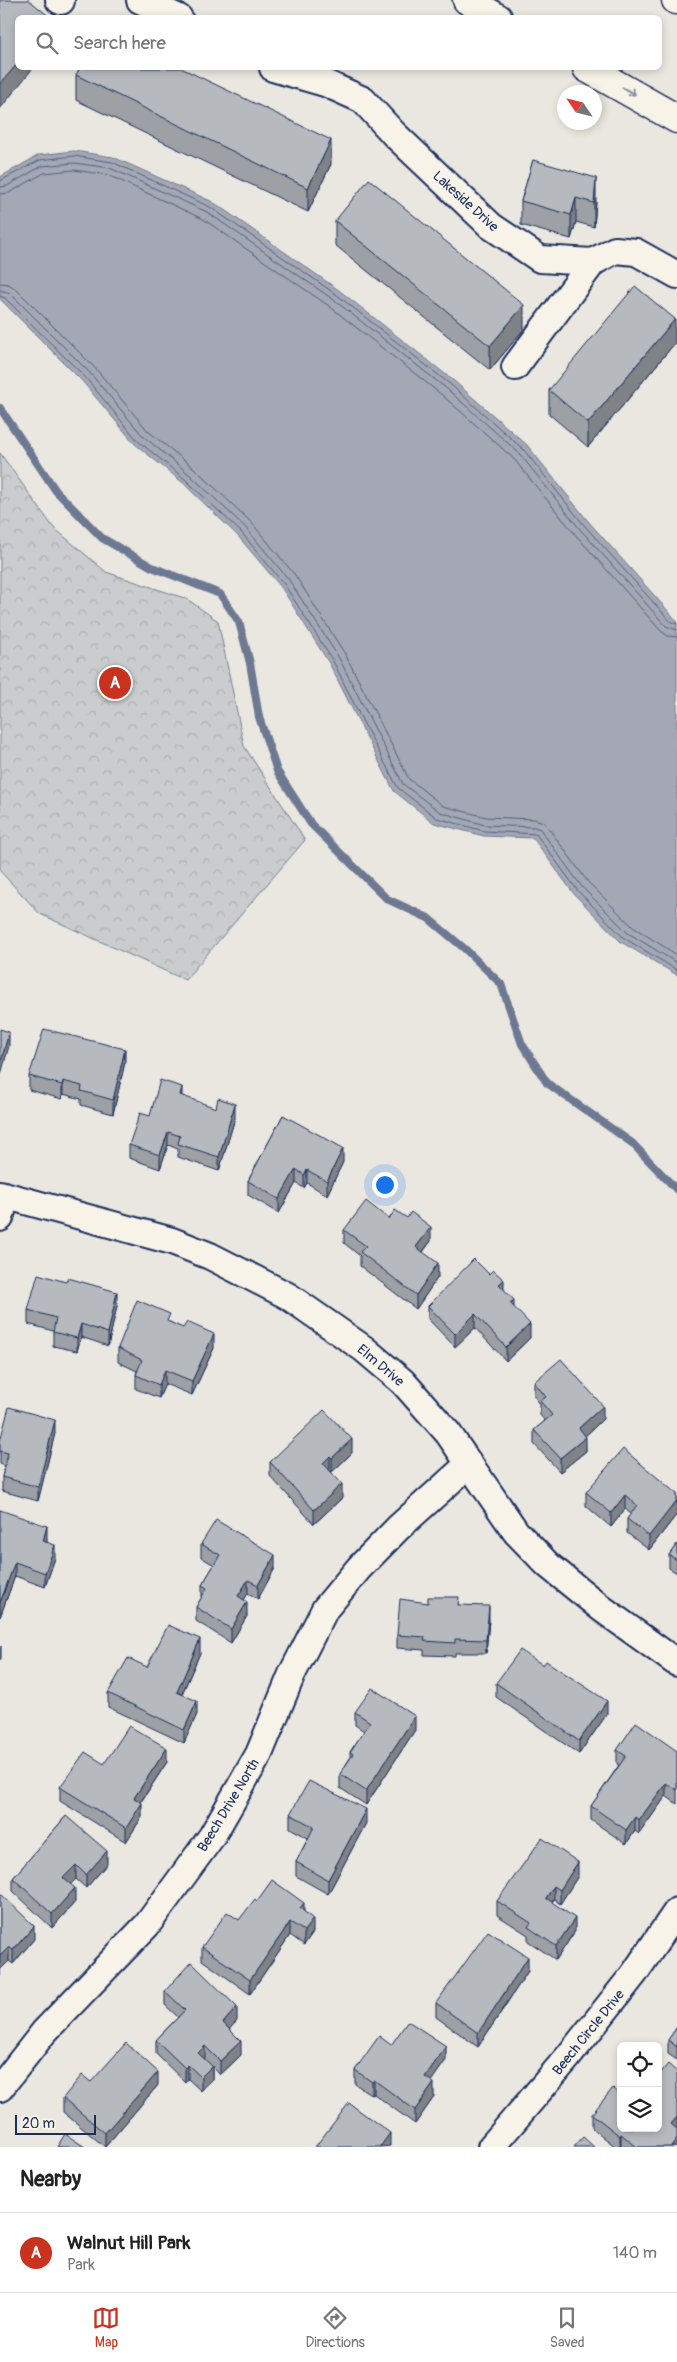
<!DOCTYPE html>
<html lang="en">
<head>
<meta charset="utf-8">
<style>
	:root { --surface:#fff; --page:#f2f2f2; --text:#222; --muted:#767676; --line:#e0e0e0; --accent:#c8321e }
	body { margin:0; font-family:Pangolin,sans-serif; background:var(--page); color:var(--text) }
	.controls { position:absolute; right:15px; bottom:15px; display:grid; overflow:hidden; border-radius:8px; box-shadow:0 2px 8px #0003 }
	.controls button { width:45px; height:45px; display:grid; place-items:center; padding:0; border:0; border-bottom:1px solid var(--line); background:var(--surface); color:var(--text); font:25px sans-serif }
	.compass { position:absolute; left:557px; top:85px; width:45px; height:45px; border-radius:50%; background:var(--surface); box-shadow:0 2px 8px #0003; rotate:305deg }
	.scale { position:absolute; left:15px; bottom:12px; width:81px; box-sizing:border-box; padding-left:5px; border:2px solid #1b2f5e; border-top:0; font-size:14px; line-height:18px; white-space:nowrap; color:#1b2f5e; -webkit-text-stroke:4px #f7f3e8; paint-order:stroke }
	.you { position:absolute; left:384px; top:1184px; width:18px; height:18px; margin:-12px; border:4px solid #fff; border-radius:50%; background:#1a73e8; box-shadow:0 0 0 8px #1a73e833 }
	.badge { display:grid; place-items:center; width:32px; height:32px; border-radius:50%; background:var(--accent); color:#fff; font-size:16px; font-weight:700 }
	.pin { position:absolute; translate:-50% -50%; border:2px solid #fff; box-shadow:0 1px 5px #0006 }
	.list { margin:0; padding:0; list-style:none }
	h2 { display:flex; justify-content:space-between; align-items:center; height:65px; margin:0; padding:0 20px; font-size:21px }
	h2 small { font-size:16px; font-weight:400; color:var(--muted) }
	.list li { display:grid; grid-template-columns:32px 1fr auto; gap:15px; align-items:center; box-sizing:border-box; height:80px; padding:0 20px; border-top:1px solid var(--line) }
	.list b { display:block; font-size:19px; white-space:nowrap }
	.list p { margin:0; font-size:16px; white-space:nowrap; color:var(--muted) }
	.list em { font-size:16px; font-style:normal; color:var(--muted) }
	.icon { flex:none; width:28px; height:28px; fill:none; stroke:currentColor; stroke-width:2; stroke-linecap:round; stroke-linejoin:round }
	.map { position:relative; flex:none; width:677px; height:2147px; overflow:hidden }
	.search { position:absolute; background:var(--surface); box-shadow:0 2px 8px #0003; left:15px; right:15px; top:15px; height:55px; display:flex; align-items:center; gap:12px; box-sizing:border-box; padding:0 18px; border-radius:8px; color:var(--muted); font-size:19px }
	.sheet { height:145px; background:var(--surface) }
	nav { display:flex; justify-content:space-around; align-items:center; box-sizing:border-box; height:70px; border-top:1px solid var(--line); background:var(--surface); font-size:14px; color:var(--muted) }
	nav a { display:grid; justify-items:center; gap:2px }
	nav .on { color:var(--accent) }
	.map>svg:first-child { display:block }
	.park { fill:url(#park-crowns); stroke:#737e96 }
	.water { fill:#a3a8b4; stroke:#6d7892 }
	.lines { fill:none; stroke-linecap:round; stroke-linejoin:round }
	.shore { stroke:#515f80; stroke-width:1 }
	.stream { stroke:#6d7892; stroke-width:8 }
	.minor-casing { stroke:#1b2f5e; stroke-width:30 }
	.major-casing { stroke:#1b2f5e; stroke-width:31 }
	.minor { stroke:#f7f3e8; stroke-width:26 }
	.major { stroke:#f7f3e8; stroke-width:28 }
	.wall { fill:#9da0a4; stroke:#1b2f5e }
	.shaded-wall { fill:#7f8286; stroke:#1b2f5e }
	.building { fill:#b6babf; stroke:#1b2f5e }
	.oneway { stroke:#8991a3 }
	.labels { text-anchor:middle; stroke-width:4; stroke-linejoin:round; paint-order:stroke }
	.street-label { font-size:14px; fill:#1b2f5e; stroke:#f7f3e8 }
</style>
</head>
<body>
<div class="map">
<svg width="677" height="2147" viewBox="0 0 677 2147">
	<defs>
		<pattern id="park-crowns" width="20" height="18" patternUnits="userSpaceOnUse" patternTransform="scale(1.25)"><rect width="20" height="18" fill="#cbcccd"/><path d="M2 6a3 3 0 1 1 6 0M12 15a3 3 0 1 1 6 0" fill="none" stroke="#aeb0b2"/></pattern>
	</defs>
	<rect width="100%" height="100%" fill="#eae7e0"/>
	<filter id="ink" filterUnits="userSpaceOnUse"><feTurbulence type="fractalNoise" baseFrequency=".02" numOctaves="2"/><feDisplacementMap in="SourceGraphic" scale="10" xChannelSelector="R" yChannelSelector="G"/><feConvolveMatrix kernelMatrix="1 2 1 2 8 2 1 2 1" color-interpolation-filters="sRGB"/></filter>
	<g filter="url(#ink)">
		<path class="park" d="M0,453L53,527L106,572L187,599L218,621L244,746L305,840L185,980L40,914L0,871Z"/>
		<path class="water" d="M74,151L113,157L213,202L340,291L454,381L527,445L588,521L677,621V975L621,942L574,894L533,838L484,836L434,823L394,791L329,663L281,587L237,535L182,482L135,444L82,381L0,299V177L39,155Z"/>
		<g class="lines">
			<path class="shore" d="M0,181L40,160L74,156L112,162L210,207L337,295L451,385L523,449L584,525L671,622L677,624
				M0,187L7,186L42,166L74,163L110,168L207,212L334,300L447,389L519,453L580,529L666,626L677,630
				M0,194L9,193L44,173L74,170L108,175L203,219L329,306L442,395L513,458L574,533L661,631L668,636L677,637
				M0,283L8,284L16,289L95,368L148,431L194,468L251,522L295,575L345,654L409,779L443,806L486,817L534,819L544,822L588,882L633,927L677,955
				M0,290L10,293L90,373L143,436L189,474L246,528L289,580L339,658L403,784L440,812L485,825L534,827L540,829L582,887L628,933L677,963
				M0,296L5,298L85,377L138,441L185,479L241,532L284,584L333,661L364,724L398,788L437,818L484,831L536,834L578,891L624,938L677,970"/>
			<path class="stream" d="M0,408L56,491L102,538L152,567L220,594L239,622L250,663L259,717L277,771L311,824L387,899L428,918L465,949L501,984L522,1044L547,1083L632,1143L677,1190"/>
			<g class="minor-casing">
				<path id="minor" d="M59,0L61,1
					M140,0L179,18
					M273,68L325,83L363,100L394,134L491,226L540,259L593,262L615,250L636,252L677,275
					M515,367L593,262
					M0,1194L172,1241L210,1256L288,1296L364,1349L403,1382L448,1433L516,1532L548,1565L601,1608L677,1663
					M0,1218L6,1196
					M0,2088L44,2032L147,1925L212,1836L259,1754L292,1674L325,1609L359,1568L398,1528L469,1464
					M491,2147L568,2057L634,1974L677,1911"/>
			</g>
			<g class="major-casing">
				<path id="major" d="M467,0L498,18
					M676,0H677
					M587,68L677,119"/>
			</g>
			<use href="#minor" class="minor"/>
			<use href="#major" class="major"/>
		</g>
		<path class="wall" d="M76,75L331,164L308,212L76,100Z
			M533,160L596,202L594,227L576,222L571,239L521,225V201Z
			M335,221L524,329L490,370L335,245Z
			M675,343L588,447L549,414V390Z
			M125,1062L113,1114L81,1105V1099L63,1094L62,1099L29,1090V1076Z
			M182,1096L235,1118L219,1171L178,1157V1149L168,1145L160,1169L129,1158V1145L150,1116Z
			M283,1115L343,1162L327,1195L307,1183L304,1188L296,1183L279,1213L248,1195V1181Z
			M389,1219L431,1241L423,1252L438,1277L416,1309L360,1266V1256L344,1243V1230Z
			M504,1289L530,1338L506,1361L475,1328L455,1347L428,1319V1306Z
			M117,1306L108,1346L81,1337L77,1351L53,1346V1331L28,1324V1310Z
			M170,1322L214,1348L192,1395L165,1384L159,1398L136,1389V1375L137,1371L118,1362V1348Z
			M534,1382L603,1419L585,1436L586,1451L560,1472L534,1444V1430L545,1421L540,1415V1404L534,1396Z
			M55,1433L38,1501L2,1491V1477L5,1466L0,1464V1441Z
			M352,1453L332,1472L329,1470L342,1498L314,1524L270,1476V1462Z
			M586,1492L677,1494V1514L649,1550L627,1533V1519L631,1514L625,1509L611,1527L586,1506Z
			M0,1510L47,1540V1542L55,1558L45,1587L15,1576L0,1617Z
			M201,1544L275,1568L258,1599L248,1593L244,1600L247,1616L231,1643L196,1621V1607L202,1597V1585L214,1565L201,1557Z
			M677,1544V1573L669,1568V1555Z
			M428,1603L459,1605L489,1620L486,1653H455V1656L424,1655V1650L397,1648V1635Z
			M200,1653L182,1694L197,1714L184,1743L108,1707V1693L147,1667Z
			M496,1683L607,1714L579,1754L496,1697Z
			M355,1712L415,1730L366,1805L340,1788V1774L350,1758V1752L364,1731L355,1725Z
			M617,1750L677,1751V1804L666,1796L639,1834L635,1831L626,1844L591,1820V1806L619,1765L617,1764Z
			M167,1762L141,1802L142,1817L126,1842L60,1801V1787L104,1764Z
			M290,1814L366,1823L328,1894L296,1876V1862L308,1838L290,1828Z
			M66,1816L107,1864L86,1888L76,1879L70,1884L75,1902L52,1928L13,1891V1878Z
			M578,1876L560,1904L554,1899L552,1902L575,1931L556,1960L528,1941V1935L497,1915V1901Z
			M0,1893L34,1939L13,1964L9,1961L0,1970V1976Z
			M257,1901L304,1911L313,1932L304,1945L290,1935L250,1994L202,1960V1947L239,1920Z
			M528,1971L478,2047L436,2017V2003Z
			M165,1991L237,2021L229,2029L241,2055L220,2075L212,2066V2079L201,2091L188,2079L185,2082L156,2054V2040L178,2017L165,2005Z
			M677,2027V2060L668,2054V2040Z
			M391,2045L446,2060L431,2081L434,2097L415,2124L374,2094L372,2095L355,2084V2070Z
			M91,2082L158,2085L105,2147L63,2112V2098Z
			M592,2114L677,2147H616L592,2128Z"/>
		<path class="shaded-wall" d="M18,63V68H33L0,109V84Z
			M331,140V164L308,212V188Z
			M596,178V202L594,227V203Z
			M576,198V222L571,239V215Z
			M524,305V329L490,370V346Z
			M675,319V343L588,447V423Z
			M9,1032V1046L0,1078V1065Z
			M125,1049V1062L113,1114V1100Z
			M63,1081V1094L62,1099V1085Z
			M182,1087V1101L180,1095Z
			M235,1104V1118L219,1171V1157Z
			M168,1132V1145L160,1169V1155Z
			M343,1148V1162L327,1195V1181Z
			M296,1169V1183L279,1213V1199Z
			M307,1170V1183L304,1188V1175Z
			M431,1227V1241L416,1260V1247Z
			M438,1263V1277L416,1309V1295Z
			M504,1280V1294L499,1284Z
			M117,1292V1306L108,1346V1333Z
			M514,1300V1314L510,1303Z
			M475,1314V1328L455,1347V1334Z
			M81,1324V1337L77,1351V1338Z
			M530,1324V1338L506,1361V1347Z
			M214,1334V1348L192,1395V1381Z
			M165,1370V1384L159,1398V1385Z
			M603,1406V1419L579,1442V1428Z
			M55,1420V1433L38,1501V1487Z
			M586,1437V1451L560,1472V1458Z
			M352,1439V1453L332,1472V1458Z
			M330,1456V1469L323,1476V1463Z
			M342,1484V1498L314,1524V1510Z
			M625,1495V1509L611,1527V1513Z
			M677,1500V1514L649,1550V1536Z
			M47,1526V1540L43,1555V1541Z
			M55,1545V1558L45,1587V1573Z
			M275,1555V1568L258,1599V1585Z
			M15,1562V1576L0,1617V1603Z
			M248,1580V1593L238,1610V1596Z
			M247,1602V1616L231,1643V1629Z
			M489,1606V1620L486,1653V1640Z
			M200,1639V1653L177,1705V1692Z
			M1,1646V1660L0,1661V1648Z
			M197,1701V1714L184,1743V1730Z
			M607,1701V1714L579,1754V1741Z
			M415,1716V1730L366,1805V1791Z
			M167,1748V1762L134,1812V1798Z
			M666,1783V1796L639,1834V1820Z
			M142,1803V1817L126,1842V1828Z
			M366,1809V1823L328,1894V1880Z
			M635,1817V1831L626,1844V1830Z
			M107,1851V1864L86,1888V1875Z
			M578,1862V1876L560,1904V1890Z
			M76,1865V1879L63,1892V1878Z
			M554,1886V1899L546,1911V1898Z
			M75,1888V1902L52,1928V1914Z
			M304,1903V1917L300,1908Z
			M575,1918V1931L556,1960V1946Z
			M313,1919V1932L304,1945V1931Z
			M290,1922V1935L250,1994V1980Z
			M34,1926V1939L13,1964V1950Z
			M9,1947V1961L0,1970V1976V1956Z
			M528,1957V1971L478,2047V2033Z
			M237,2007V2021L223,2036V2023Z
			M241,2041V2055L220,2075V2061Z
			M205,2046V2060L198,2053Z
			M446,2046V2060L425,2090V2077Z
			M188,2065V2079L185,2082V2068Z
			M212,2066V2079L201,2091V2077Z
			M158,2072V2085L105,2147V2133Z
			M374,2080V2094L372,2095V2082Z
			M434,2083V2097L415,2124V2110Z
			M677,2117V2130L671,2124Z
			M390,2133V2146L380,2147Z
			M621,2134V2147H620V2136Z
			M677,2139V2147H671Z"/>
		<path class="building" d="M1,0H29L51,18H18V63L0,84V1Z
			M80,68H181L331,140L308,188L76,75Z
			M533,160L596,178L594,203L576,198L571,215L521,201Z
			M369,179L524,305L490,346L335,221Z
			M635,286L675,319L588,423L549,390Z
			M0,1029L9,1032L0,1065Z
			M44,1029L125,1049L113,1100L81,1091L82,1086L63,1081L62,1085L29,1076Z
			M160,1080L182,1087L180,1095L216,1108L218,1098L235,1104L219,1157L178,1144L180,1136L168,1132L160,1155L129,1145L140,1113L150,1116Z
			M283,1115L343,1148L327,1181L307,1170L304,1175L296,1169L279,1199L248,1181Z
			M366,1201L389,1219L395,1210L407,1218L411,1212L431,1227L416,1247L438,1263L416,1295L360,1252L366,1246L344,1230Z
			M474,1259L489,1274L493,1270L504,1280L499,1284L514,1300L510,1303L530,1324L506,1347L475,1314L455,1334L428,1306Z
			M38,1274L66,1282L68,1278L117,1292L108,1333L81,1324L77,1338L53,1332L56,1318L28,1310Z
			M137,1300L170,1314L167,1321L183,1328L187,1322L214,1334L192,1381L165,1370L159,1385L136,1375L142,1360L118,1348Z
			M561,1359L603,1406L579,1428L586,1437L560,1458L534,1430L552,1415L540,1401L546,1397L534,1382Z
			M9,1407L55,1420L38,1487L2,1477L8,1453L0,1451V1441Z
			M324,1410L352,1439L332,1458L330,1456L323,1463L342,1484L314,1510L270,1462Z
			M623,1449L677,1494V1500L649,1536L627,1519L637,1505L625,1495L611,1513L586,1492Z
			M0,1510L47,1526L43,1541L55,1545L45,1573L15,1562L0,1603Z
			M216,1520L275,1555L258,1585L248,1580L238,1596L247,1602L231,1629L196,1607L207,1588L202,1585L220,1555L201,1544Z
			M677,1544V1560L669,1555Z
			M428,1597H459L458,1605L489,1606L486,1640L455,1639V1643L424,1641L425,1637L397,1635L400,1599L428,1603Z
			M168,1625L200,1639L177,1692L197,1701L184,1730L108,1693L128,1658L147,1667Z
			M520,1650L543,1665L546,1661L607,1701L579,1741L496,1683Z
			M372,1688L415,1716L366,1791L340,1774L353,1754L350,1752L370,1722L355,1712Z
			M636,1722L677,1751V1790L666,1783L639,1820L635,1817L626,1830L591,1806L626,1756L617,1750Z
			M129,1726L167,1748L134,1798L142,1803L126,1828L60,1787L85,1752L104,1764Z
			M309,1781L366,1809L328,1880L296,1862L314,1827L290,1814Z
			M66,1816L107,1851L86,1875L76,1865L63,1878L75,1888L52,1914L13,1878Z
			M542,1838L578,1862L560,1890L554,1886L546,1898L575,1918L556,1946L528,1927L531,1923L497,1901Z
			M272,1880L304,1903L300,1908L313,1919L304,1931L290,1922L250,1980L202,1947L227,1912L239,1920L255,1899L257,1901Z
			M0,1893L34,1926L13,1950L9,1947L0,1956Z
			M488,1931L528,1957L478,2033L436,2003Z
			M191,1962L237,2007L223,2023L241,2041L220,2061L205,2046L198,2053L212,2066L201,2077L188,2065L185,2068L156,2040L185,2010L165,1991Z
			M408,2021L446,2046L425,2077L434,2083L415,2110L374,2080L372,2082L355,2070L379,2036L391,2045Z
			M677,2027V2047L668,2040Z
			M126,2043L158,2072L105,2133L63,2098L82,2075L91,2082Z
			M668,2064L677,2072V2117L671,2124L677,2129V2139L671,2147H637L621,2134L620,2136L592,2114L613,2088L621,2095V2128H658V2076Z
			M349,2103L390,2133L380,2147H315Z
			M65,2134L85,2147H57Z
			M583,2137L594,2147H574Z"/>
		<defs><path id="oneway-shaft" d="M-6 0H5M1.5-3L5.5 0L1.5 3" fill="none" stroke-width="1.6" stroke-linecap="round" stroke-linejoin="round" transform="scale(1.25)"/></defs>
		<use class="oneway" href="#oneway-shaft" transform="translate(629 91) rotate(29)"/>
	</g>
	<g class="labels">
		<g class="street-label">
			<text transform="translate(466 201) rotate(42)" y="5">Lakeside Drive</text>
			<text transform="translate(381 1365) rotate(40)" y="5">Elm Drive</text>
			<text transform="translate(228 1805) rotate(-59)" y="5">Beech Drive North</text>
			<text transform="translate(588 2032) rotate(-51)" y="5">Beech Circle Drive</text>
		</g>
	</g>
</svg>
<div class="controls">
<button><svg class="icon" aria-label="locate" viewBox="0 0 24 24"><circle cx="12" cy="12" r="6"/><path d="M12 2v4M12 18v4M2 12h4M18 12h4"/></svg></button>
<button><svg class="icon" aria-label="layers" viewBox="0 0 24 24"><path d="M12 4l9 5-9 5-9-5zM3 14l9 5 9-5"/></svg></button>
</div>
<svg class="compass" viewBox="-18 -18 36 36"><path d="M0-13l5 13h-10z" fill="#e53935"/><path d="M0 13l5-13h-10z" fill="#767676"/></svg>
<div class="scale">20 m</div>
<div class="you"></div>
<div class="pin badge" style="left:115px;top:683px">A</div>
<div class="search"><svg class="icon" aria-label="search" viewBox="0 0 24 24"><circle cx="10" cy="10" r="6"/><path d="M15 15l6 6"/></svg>Search here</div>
</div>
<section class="sheet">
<h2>Nearby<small></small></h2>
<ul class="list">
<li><span class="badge">A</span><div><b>Walnut Hill Park</b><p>Park</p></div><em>140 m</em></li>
</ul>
</section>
<nav>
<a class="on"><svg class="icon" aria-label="map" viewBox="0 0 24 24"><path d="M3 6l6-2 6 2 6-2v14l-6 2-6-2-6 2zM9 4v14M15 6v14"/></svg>Map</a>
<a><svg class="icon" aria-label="directions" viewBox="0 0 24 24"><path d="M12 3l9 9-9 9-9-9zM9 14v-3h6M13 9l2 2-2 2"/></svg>Directions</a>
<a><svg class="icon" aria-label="saved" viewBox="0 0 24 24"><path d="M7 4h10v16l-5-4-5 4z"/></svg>Saved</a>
</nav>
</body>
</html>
